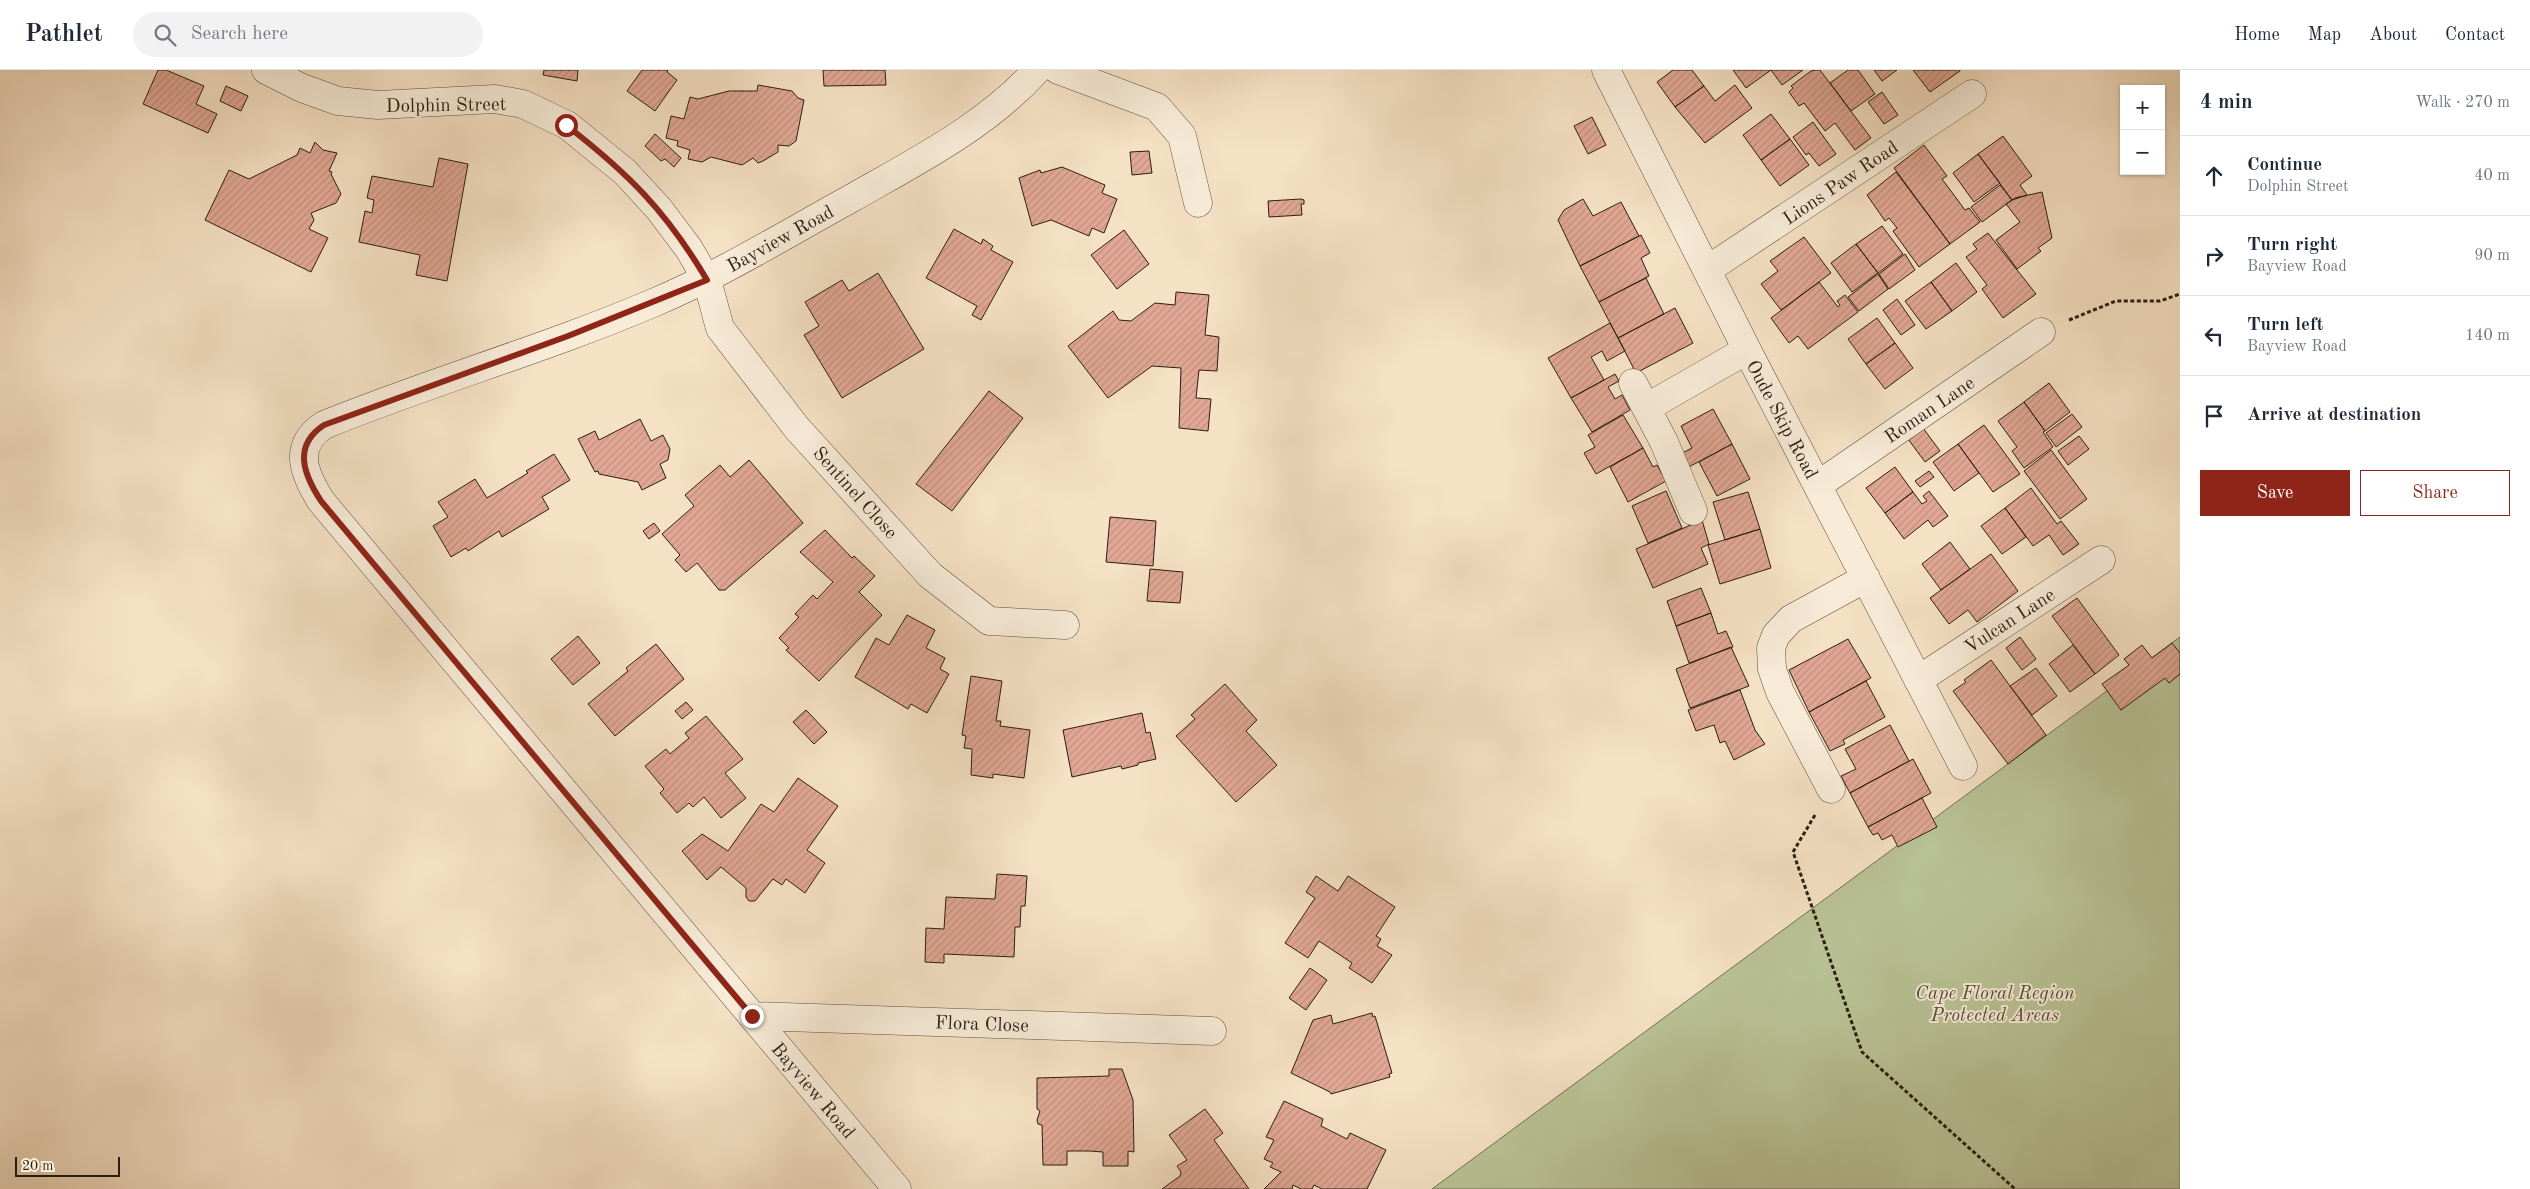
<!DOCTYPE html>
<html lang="en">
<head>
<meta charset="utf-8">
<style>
	:root { --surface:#fff; --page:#f2f2f3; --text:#1f2937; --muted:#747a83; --line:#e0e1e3; --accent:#8f2418 }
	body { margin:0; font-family:"Old Standard TT",serif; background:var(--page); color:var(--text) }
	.controls { position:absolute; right:15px; top:15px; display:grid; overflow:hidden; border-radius:0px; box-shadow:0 1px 4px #0004 }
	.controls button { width:45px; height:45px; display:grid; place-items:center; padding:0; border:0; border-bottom:1px solid var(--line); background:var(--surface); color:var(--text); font:25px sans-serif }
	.scale { position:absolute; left:15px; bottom:12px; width:105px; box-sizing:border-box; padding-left:5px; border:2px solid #2b1e11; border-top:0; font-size:14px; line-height:18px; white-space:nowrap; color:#2b1e11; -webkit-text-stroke:4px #f8ecd9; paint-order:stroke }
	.stop { position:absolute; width:15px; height:15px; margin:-11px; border:4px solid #8f2418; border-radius:50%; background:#fff }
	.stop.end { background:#8f2418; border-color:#fff; box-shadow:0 1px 5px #0008 }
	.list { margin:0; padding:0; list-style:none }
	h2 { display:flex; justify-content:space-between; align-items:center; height:65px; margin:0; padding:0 20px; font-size:21px }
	h2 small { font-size:16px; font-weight:400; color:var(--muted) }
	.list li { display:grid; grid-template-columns:32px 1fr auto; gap:15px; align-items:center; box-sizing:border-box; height:80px; padding:0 20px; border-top:1px solid var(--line) }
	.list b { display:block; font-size:19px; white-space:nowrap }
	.list p { margin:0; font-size:16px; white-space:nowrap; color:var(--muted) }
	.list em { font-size:16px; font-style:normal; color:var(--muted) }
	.actions { display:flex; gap:10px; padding:15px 20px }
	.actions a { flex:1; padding:11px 0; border:1px solid var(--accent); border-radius:0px; text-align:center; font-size:18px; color:var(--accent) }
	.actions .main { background:var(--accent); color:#fff }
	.icon { flex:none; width:28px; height:28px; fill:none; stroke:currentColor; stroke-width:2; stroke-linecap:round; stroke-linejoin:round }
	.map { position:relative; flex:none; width:2180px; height:1119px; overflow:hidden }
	header { display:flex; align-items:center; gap:30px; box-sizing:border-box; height:70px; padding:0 25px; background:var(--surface); border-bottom:1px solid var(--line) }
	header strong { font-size:24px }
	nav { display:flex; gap:28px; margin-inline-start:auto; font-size:18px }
	.search { width:350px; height:45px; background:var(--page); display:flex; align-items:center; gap:12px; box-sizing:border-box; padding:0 18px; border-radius:28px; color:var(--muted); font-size:19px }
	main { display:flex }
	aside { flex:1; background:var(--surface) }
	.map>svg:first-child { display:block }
	.green { fill:#b9c396; stroke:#727054 }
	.building { fill:url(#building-hatch); stroke:#2b1e11 }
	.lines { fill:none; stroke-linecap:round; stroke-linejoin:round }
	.street-casing { stroke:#5e4f3e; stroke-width:29 }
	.path { stroke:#2b1e11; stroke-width:3; stroke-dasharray:4 2.5; stroke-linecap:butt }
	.street { stroke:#f8ecd9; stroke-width:28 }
	.route { stroke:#8f2418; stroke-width:6 }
	.labels { text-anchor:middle; stroke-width:4; stroke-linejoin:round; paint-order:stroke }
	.street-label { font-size:19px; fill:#2b1e11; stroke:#f8ecd9 }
	.park-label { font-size:19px; font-style:italic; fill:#565039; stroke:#f8ecd9 }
</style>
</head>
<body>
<header>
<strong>Pathlet</strong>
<div class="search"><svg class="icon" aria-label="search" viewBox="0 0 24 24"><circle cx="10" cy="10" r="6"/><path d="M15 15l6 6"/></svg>Search here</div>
<nav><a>Home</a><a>Map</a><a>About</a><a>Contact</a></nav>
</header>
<main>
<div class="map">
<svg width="2180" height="1119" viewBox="0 0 2180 1119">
	<defs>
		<pattern id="building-hatch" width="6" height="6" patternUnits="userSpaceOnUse" patternTransform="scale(1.25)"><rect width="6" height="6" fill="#e1a794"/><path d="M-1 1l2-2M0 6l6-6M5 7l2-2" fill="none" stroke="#c18f7f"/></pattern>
	</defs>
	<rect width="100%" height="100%" fill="#f5e1c4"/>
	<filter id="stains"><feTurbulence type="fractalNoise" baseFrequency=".004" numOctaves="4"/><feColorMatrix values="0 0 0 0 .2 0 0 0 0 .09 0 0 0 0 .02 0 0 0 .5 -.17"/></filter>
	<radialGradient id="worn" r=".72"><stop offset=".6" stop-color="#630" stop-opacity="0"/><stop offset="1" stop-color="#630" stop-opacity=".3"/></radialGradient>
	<path class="green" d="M2180,567V1119H1432Z"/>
	<path class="building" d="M158,0H166L204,16L196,34L217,44L208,63L143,34Z
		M544,0H578L577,11L543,5Z
		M642,0H668L667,2L677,10L655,41L627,21Z
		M823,0H885L886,15L824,16Z
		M1673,0H1692L1704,16L1675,37L1657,12Z
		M1733,0H1771L1746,18Z
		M1771,0H1803L1782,15Z
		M1816,0H1820L1871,68L1855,80L1835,53L1825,61L1804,33L1799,36L1789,22L1793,18L1791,16L1811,1Z
		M1848,0H1858L1875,24L1851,41L1830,13Z
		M1874,0H1897L1882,11Z
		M1913,0H1960V1L1930,22Z
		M758,15L792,21L798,28L804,30L796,71L789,76L778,75V82L763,91L758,93L753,88L742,95L711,87L702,92L688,89L690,80L677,76L678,71L666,68L671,46L684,49L690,27L698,29L729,21H757Z
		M1735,15L1752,38L1705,73L1675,37L1704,16L1715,31Z
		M226,16L248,26L241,41L220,31Z
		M1882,22L1898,45L1884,54L1868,32Z
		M1771,44L1790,69L1761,90L1743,65Z
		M1592,47L1606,75L1588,84L1574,56Z
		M1813,52L1836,84L1819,96L1809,83L1806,85L1793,67Z
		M655,64L681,88L674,97L665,89L661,91L645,76Z
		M2003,66L2032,106L2020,115L2027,125L2012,130L1978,84Z
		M1790,69L1809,95L1780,116L1761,90Z
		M315,72L323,80L337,83L329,101L332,102L331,104L341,124L336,133L311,143L314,150L309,159L328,168L311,202L205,150L229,100L249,109L297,85L300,78L310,83Z
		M1924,75L1947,106L1942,109L1965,140L1969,138L1980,152L1950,174L1894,98Z
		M1149,81L1152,103L1132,105L1130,82Z
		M1978,84L2000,113L1974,132L1953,103Z
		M439,88L468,94L447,211L416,205L420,185L359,172L365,141L372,143L374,130L367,128L372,106L433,117Z
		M1062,97L1105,115L1102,123L1117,129L1104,163L1092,158L1089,166L1051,150L1032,156L1019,108L1040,100L1041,103Z
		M1896,102L1950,174L1919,197L1893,161L1897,158L1889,148L1885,151L1867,125Z
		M2000,115L2012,130L1982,152L1971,137Z
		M2042,122L2052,168L2038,178L2041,181L2017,199L1996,170L2020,152L2006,134L2015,128Z
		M1301,129L1304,130V134H1301L1302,145L1269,147L1268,131Z
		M1583,129L1593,146L1621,132L1639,166L1580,196L1558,150L1564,140Z
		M1882,156L1903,184L1878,203L1856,174Z
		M954,159L981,174L983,169L993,176L991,180L1013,192L981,250L972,245L977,236L926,208Z
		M1124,160L1149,194L1117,219L1091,185Z
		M1988,163L2036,224L2003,248L1982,219L1987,215L1966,187L1977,179L1973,174Z
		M1641,165L1650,183L1641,188L1649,206L1599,232L1580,196Z
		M1804,167L1831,203L1781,240L1761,214L1778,201L1770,191Z
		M1856,174L1878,203L1852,222L1831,193Z
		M1905,184L1915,200L1889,219L1879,204Z
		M1956,193L1977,222L1952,241L1931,212Z
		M878,203L924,279L842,328L804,265L819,256L805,232L842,210L849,221Z
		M1878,204L1888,219L1859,241L1848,227Z
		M1646,208L1664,244L1618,268L1599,232Z
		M1819,212L1838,237L1840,235L1837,231L1845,225L1858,242L1808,279L1798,266L1789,273L1771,248Z
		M1931,212L1952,241L1926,259L1905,231Z
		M1176,222L1209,225L1205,265L1219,267L1217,301L1199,300L1196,328L1211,329L1208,361L1179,358L1181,298L1152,296L1108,328L1068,276L1113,241L1119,250L1131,251L1155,233L1175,235Z
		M1897,229L1915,255L1901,265L1883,240Z
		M1675,238L1693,273L1636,303L1618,268Z
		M1877,248L1895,273L1866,294L1848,269Z
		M1610,253L1625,281L1607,291L1602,281L1591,287L1604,310L1571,328L1548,288Z
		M1895,273L1913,298L1885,319L1866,294Z
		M1615,304L1619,311L1608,317L1615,329L1622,325L1630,340L1592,362L1571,328Z
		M2049,313L2070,342L2045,361L2024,332Z
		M989,321L1023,348L952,441L916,414Z
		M2024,332L2045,361L2043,362L2053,377L2024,398L2012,381L2017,377L1998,351Z
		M1713,339L1732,374L1685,399L1678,385L1692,378L1681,356Z
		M2072,344L2082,357L2056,377L2046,363Z
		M1623,345L1643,378L1596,404L1584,383L1595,377L1588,365Z
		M640,349L651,371L663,365L670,379L668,390L660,394L666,408L642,420L638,412L599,404L598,401L595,402L578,369L595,361L599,370Z
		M1984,355L2020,404L1993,422L1958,374Z
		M1923,358L1940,381L1925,392L1908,369Z
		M2079,366L2089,379L2068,395L2058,381Z
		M1732,374L1750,409L1717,426L1699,392Z
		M1958,374L1979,403L1954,421L1933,392Z
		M1643,378L1653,397L1657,395L1666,411L1628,432L1610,397Z
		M2051,380L2087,429L2060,449L2024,401Z
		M554,384L570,410L542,427L549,439L502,467L499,461L468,481L466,478L451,487L433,456L448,447L438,432L475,409L487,428L528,403L526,401Z
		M749,390L803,453L725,520H719L697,493L686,502L675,490L680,485L662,464L694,436L685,425L720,395L730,407Z
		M1895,397L1913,422L1885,443L1866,418Z
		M1929,401L1934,407L1920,417L1915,411Z
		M2031,418L2057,454L2061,451L2079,474L2063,485L2049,465L2033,476L2005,438Z
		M1666,421L1682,458L1648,473L1632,436Z
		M1929,421L1948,446L1933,457L1928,450L1904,469L1885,443L1913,422L1922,434L1927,431L1923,426Z
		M1748,422L1760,459L1725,470L1713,432Z
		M2005,438L2026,467L2002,484L1981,456Z
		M1110,447L1156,451L1153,496L1106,492Z
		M1702,450L1709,474L1701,478L1708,494L1653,518L1636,479Z
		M654,453L660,461L649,469L643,461Z
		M1760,459L1771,498L1720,514L1708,475Z
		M825,460L852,488L854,486L875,506L859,522L882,545L819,611L786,580L789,578L779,568L799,547L795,544L813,525L817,529L833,512L800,482Z
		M1950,472L1970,499L1941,520L1922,494Z
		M1991,484L2018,521L1977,552L1968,540L1949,554L1930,528Z
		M1150,499L1183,502L1180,533L1147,531Z
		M1701,518L1711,543L1676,556L1667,531Z
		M2077,528L2119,585L2095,604L2052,546Z
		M1711,543L1718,564L1726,561L1733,577L1689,593L1676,556Z
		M907,545L935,560L926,578L945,588L940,599L949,604L927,643L911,634L908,639L855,607L876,568L889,575Z
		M578,566L600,593L573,615L551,589Z
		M2020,567L2036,589L2022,600L2006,578Z
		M1848,569L1871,608L1809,642L1789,600Z
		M2172,573L2180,583V604L2169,613L2165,608L2121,640L2102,614L2129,595L2124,589L2142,575L2152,588Z
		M656,574L684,609L615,666L588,634L628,601L626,598Z
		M2073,575L2095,604L2070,622L2049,594Z
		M1731,577L1749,616L1690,638L1676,599Z
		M1991,590L2046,665L2008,694L1953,621L1966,612L1964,610Z
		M2036,598L2057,626L2032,645L2010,616Z
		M971,606L1002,611L996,651H1001L1000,656L1030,660L1024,708L993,704V708L971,705L972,679L964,678L966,666L962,665Z
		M1866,611L1885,647L1843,670L1845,674L1830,681L1809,642Z
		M1225,614L1257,650L1246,661L1277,695L1236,732L1176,666L1195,649L1191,645Z
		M1740,620L1755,660L1765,674L1734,690L1725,671L1720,673L1714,655L1696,661L1688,640Z
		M686,632L693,640L682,649L675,641Z
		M806,640L827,662L814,674L793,652Z
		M1142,643L1146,663L1150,662L1156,689L1138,693V695L1122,699L1121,696L1072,707L1063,660Z
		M706,646L743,689L725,703L746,728L721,748L704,727L693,737L689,733L677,743L660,723L664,719L645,696L666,679L670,684L689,668L685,663Z
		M1890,655L1909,691L1850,723L1841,706L1856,699L1845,679Z
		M1913,689L1931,723L1868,757L1850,723Z
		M798,708L838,736L807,780L825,793L805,823L786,809L782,815L773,809L755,831H749L746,827V818L721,797L707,810L682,781L702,764L728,781L761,734L774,742Z
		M1922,728L1937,757L1898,777L1892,765L1882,770L1878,763L1873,765L1868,757Z
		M997,804L1027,806L1025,836H1021L1020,857H1015L1014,887L944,884V893L925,892L926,858L944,859L946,827L995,829Z
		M1316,806L1338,821L1348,806L1395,837L1376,866L1381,869L1377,876L1392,885L1372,913L1349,898L1352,893L1319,871L1308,888L1285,873L1315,828L1306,822Z
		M1310,898L1327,910L1306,940L1289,928Z
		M1372,943L1373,947L1375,946L1392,1003L1389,1004L1390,1007L1331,1024L1330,1022L1291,1003L1313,950L1331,945L1333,954Z
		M1109,999H1122L1133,1030L1134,1082L1128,1081V1096H1103V1082L1090,1081H1067V1095H1043L1042,1055L1038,1054L1037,1050L1040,1041L1037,1039V1008L1109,1006Z
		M1284,1031L1323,1049L1321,1056L1347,1069L1350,1063L1386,1080L1367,1119H1322L1314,1115L1312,1119H1301L1293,1115L1292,1119H1264L1281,1102L1270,1097L1273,1093L1264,1089L1274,1070L1266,1067Z
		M1205,1039L1223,1063L1214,1070L1249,1119H1162L1180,1106L1181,1102L1177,1096L1187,1090L1169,1065Z"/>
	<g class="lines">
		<g class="street-casing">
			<path id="street" d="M266,0L302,18L338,31L378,35L495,29L523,34L567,55L625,102L659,139L689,179L707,210L720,258L796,357L930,505L989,551L1065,555
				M1058,0L1157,37L1182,66L1198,133
				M1606,0L1747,280L1963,696
				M1707,200L1972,24
				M1633,313L1664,372L1693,441
				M1646,338L1747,280
				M1818,415L2041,262
				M1918,610L2101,490
				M1831,719L1780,622L1772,599L1771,578L1776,565L1791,549L1866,508
				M752,946L1212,961
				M897,1119L321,431C304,404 292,376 324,355C432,311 545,279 653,233C722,204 786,164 852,128C917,91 986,56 1037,0"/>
		</g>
		<path class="path" d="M2069,250L2116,231H2160L2180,224
			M1815,745L1793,782L1862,982L2015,1119"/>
		<use href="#street" class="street"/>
	</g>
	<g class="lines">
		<path class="route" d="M566,55C629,104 666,141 707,210L568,266L324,355C292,376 304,405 321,431L752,946"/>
	</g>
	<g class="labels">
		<g class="street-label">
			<text transform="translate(446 34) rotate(-1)" y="7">Dolphin Street</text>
			<text transform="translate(1840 112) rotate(-34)" y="7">Lions Paw Road</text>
			<text transform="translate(780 168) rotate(-29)" y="7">Bayview Road</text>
			<text transform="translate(1929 339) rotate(-34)" y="7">Roman Lane</text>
			<text transform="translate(1783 349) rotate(62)" y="7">Oude Skip Road</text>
			<text transform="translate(856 422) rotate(48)" y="7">Sentinel Close</text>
			<text transform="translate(2009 550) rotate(-33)" y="7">Vulcan Lane</text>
			<text transform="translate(982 953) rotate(2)" y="7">Flora Close</text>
			<text transform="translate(814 1020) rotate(50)" y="7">Bayview Road</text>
		</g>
		<g class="park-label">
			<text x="1995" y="929">Cape Floral Region<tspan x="1995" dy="22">Protected Areas</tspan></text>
		</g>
	</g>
	<rect width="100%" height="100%" filter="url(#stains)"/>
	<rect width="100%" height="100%" fill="url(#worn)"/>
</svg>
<div class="controls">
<button>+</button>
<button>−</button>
</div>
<div class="scale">20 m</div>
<div class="stop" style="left:566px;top:55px"></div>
<div class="stop end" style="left:752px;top:946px"></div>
</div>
<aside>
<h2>4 min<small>Walk · 270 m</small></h2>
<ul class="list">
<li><svg class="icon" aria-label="ahead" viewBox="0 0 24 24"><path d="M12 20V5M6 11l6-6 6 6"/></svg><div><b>Continue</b><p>Dolphin Street</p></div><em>40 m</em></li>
<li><svg class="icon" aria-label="right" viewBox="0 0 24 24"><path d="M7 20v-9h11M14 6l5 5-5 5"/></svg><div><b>Turn right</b><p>Bayview Road</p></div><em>90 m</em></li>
<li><svg class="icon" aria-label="left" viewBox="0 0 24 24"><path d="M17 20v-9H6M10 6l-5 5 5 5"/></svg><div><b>Turn left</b><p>Bayview Road</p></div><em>140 m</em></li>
<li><svg class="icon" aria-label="arrive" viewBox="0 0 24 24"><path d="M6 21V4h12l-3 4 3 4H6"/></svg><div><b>Arrive at destination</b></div></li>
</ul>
<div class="actions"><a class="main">Save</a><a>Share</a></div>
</aside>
</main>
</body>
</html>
